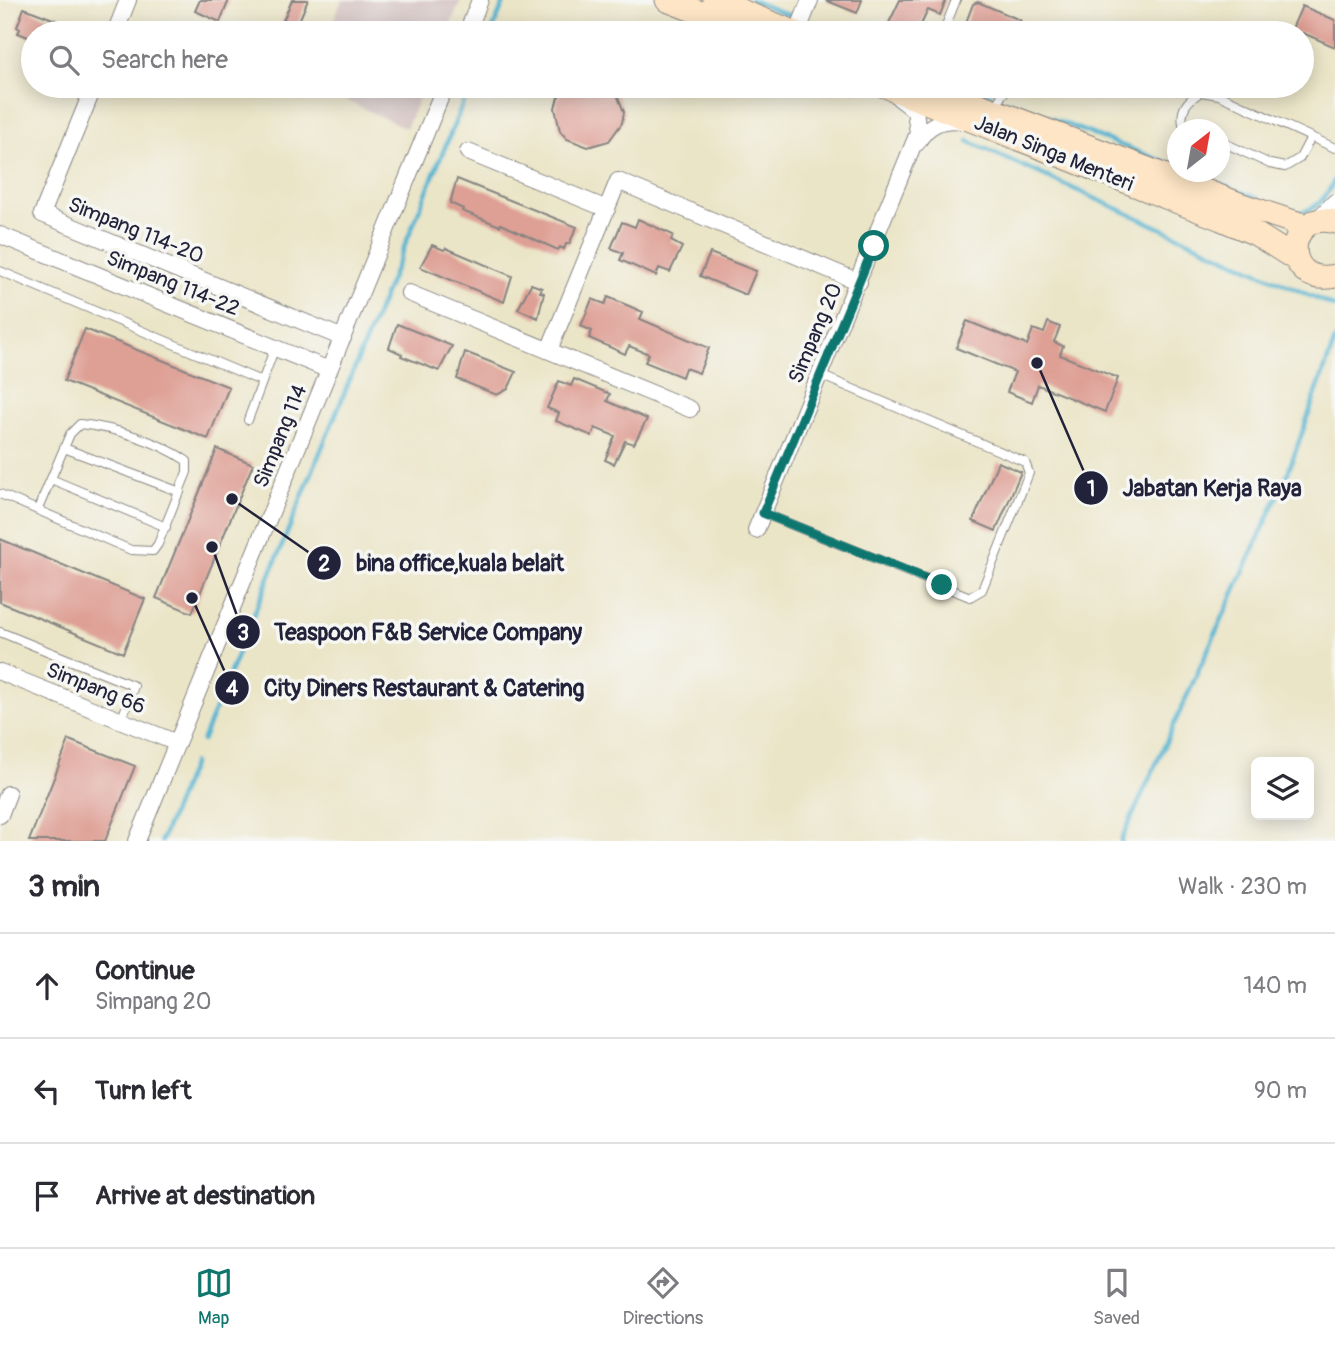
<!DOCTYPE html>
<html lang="en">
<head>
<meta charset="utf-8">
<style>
	:root { --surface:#fff; --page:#f7f7f7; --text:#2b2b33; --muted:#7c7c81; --line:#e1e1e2; --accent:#0f766e }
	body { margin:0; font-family:Pangolin,sans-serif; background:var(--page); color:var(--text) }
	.controls { position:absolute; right:21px; bottom:21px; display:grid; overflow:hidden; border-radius:10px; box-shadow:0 4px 18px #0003 }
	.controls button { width:63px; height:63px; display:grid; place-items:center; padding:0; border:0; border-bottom:2px solid var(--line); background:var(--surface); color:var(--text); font:35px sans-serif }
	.compass { position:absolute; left:1167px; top:119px; width:63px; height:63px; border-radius:50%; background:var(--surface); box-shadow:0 4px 18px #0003; rotate:31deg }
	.stop { position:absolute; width:21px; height:21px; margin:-16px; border:5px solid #0f766e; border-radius:50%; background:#fff }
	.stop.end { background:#0f766e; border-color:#fff; box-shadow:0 2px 7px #0008 }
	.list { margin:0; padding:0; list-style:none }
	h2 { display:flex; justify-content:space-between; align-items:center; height:91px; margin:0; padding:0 28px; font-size:30px }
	h2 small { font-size:23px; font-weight:400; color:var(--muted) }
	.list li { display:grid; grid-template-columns:46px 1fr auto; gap:21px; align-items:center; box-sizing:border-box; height:105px; padding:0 28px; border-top:2px solid var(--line) }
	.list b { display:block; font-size:26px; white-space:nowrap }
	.list p { margin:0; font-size:23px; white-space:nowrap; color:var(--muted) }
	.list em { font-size:23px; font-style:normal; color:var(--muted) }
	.icon { flex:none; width:38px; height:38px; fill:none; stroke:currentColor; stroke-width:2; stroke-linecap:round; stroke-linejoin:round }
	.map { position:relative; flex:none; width:1335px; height:841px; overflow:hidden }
	.search { position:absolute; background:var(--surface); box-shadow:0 4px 18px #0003; left:21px; right:21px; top:21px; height:77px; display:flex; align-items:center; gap:18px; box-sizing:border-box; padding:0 24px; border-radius:38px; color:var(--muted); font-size:26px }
	.sheet { height:406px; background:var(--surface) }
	nav { display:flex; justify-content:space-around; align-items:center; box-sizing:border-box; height:98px; border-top:2px solid var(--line); background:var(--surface); font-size:19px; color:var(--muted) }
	nav a { display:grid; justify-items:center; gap:4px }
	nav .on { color:var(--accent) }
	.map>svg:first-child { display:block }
	.industrial { fill:#d1bfbe }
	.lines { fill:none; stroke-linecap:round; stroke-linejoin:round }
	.stream { stroke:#53b4d1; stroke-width:4.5 }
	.building { fill:#de9f94 }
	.lane-casing { stroke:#868482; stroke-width:10 }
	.street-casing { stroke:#868482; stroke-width:18 }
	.secondary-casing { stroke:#868482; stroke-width:25 }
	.lane { stroke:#fff; stroke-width:8 }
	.street { stroke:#fff; stroke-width:16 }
	.secondary { stroke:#fde5c5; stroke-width:23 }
	.route { stroke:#0f766e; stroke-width:9 }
	.labels { text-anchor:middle; stroke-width:7; stroke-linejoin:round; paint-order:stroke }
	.street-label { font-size:21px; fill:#22223b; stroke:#f6f6f2 }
	.leader { fill:none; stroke:#22223b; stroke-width:2.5 }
	.callout-dot { fill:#22223b; stroke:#f6f6f2; stroke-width:2.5 }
	.mark-label { font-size:21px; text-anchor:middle; font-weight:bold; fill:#fff }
	.callout-label { font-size:23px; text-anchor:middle; font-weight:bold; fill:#22223b; stroke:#f6f6f2; stroke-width:7; stroke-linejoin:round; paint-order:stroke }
</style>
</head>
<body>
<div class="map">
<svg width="1335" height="841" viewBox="0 0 1335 841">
	<rect width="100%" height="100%" fill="#f6f6f2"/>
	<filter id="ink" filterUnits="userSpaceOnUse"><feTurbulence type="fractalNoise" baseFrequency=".0143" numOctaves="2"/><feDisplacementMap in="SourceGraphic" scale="14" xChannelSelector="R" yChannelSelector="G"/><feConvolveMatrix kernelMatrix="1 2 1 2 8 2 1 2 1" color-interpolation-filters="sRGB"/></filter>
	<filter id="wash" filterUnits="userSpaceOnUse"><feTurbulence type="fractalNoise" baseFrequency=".00686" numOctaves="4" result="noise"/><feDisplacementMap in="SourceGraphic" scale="28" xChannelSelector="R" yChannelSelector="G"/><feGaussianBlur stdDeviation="1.57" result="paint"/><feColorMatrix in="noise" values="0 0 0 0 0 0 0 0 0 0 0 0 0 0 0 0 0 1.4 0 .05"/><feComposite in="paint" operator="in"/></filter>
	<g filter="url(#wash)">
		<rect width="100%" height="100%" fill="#ebe5c8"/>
		<path class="industrial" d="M342,0H461L447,33H328Z
			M327,86H424L406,128L330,93Z"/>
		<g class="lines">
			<path class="stream" d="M751,0L796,18
				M808,23L835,33
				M491,33L505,0
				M967,86L991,95
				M1008,102L1178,167
				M968,141L1335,307
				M1188,172L1259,199
				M1297,213C1318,210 1326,197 1335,179
				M202,741L470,86
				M161,841L193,763
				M1121,841L1286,478L1335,340"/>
		</g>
		<g id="blocks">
			<path class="building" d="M200,0H229L220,22L195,11Z
				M292,0H308L296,28L282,23Z
				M825,0H862L857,13Z
				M900,0H946L940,15L928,10L917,33H907L888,25Z
				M978,2L1020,20L1022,24L1018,33H962L973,4Z
				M1302,6L1335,20V47L1303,33H1290Z
				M24,8L87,32V33H33V39L18,33L20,29L17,27Z
				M568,86H610L616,92L624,112L622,123L609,141L588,147L567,139L560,131L555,108L558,97Z
				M457,179L577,227L569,244H566L564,249L560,247L558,250L501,224L500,226L462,211L463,209L450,203Z
				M638,219L673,235L671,241L682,247L670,272L659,268L656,276L620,260L623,253L611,248L622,222L635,227Z
				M432,245L444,250L446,248L512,276L504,302L420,267Z
				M710,253L756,271L746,295L700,276Z
				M531,284L542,288L540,292L544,293L538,318L518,309Z
				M608,297L643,312L640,319L709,348L699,373L685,368L682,377L645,362L649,354L629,346L625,354L589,338L592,331L581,326L592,299L605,304Z
				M967,321L1027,345L1033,329L1044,333L1048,322L1060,327L1054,342L1063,346L1060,355L1118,378L1105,412L1038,385L1032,402L1007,392L1015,372L956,348Z
				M397,324L452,346L439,371L401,356L402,354L389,348Z
				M85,329L229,387L208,439L64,381Z
				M465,352L516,372L508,389L497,395L457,379Z
				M574,379L610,394L607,401L647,419L634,444L625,441L614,464L605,460L615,436L595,428L592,436L556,421L559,413L547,408L559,381L571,386Z
				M217,449L253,464L192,613L156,598Z
				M998,462L1021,472L996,531L973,521Z
				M0,539L145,599L123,653L0,602Z
				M69,740L135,766L105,841H29Z"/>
		</g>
	</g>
	<g filter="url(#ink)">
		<use href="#blocks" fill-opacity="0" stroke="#868482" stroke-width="2"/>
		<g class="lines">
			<g class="lane-casing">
				<path id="lane" d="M943,33L956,0
					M996,110L1001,96L1010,86
					M1194,130L1183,124C1180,108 1188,100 1201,92L1219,95L1335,148
					M1220,141L1270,164L1285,167L1300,158L1311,137
					M0,271L261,381
					M248,420L275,347
					M64,448L180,492
					M51,479L166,527
					M0,494L131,550L153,551L158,544L187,472V461C158,441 115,428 80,424L70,434L38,509
					M763,513L970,597L982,590L1029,473L1025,462L820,375
					M0,632L134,686L121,721"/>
			</g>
			<g class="street-casing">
				<path id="street" d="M115,33L128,0
					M467,33L480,0
					M797,33L810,0
					M94,86L42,214L343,338
					M917,143C927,125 941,118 962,121
					M468,152L607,209
					M1316,221L1335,202
					M0,235L329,370
					M409,293L690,409
					M549,350L618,181L859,282
					M756,530L918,133L915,110L899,98
					M0,672L177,743
					M0,815L8,794
					M137,841L445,86"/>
			</g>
			<g class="secondary-casing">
				<path id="secondary" d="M667,0L752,33
					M714,0L796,33
					M885,86L1221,219L1256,234L1297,260
					M930,86L1242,205L1306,226
					M1335,222C1284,208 1280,288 1335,276"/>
			</g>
			<use href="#lane" class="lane"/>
			<use href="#street" class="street"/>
			<use href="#secondary" class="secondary"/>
		</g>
	</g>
	<g class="lines" filter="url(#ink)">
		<path class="route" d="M874,246L763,513L942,585"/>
	</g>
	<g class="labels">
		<g class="street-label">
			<text transform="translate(1054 153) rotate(22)" y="7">Jalan Singa Menteri</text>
			<text transform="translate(136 230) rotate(22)" y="7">Simpang 114-20</text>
			<text transform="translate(173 283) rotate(22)" y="7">Simpang 114-22</text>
			<text transform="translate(815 333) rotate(-67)" y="7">Simpang 20</text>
			<text transform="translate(280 436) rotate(-68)" y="7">Simpang 114</text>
			<text transform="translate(96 688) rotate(22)" y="7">Simpang 66</text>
		</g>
	</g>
	<path class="leader" d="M1037 363L1091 488M232 499L324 563M212 547L243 632M192 598L232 688"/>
	<g class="callout-dot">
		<circle cx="1037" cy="363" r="7"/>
		<circle cx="232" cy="499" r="7"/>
		<circle cx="212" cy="547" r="7"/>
		<circle cx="192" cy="598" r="7"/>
		<circle cx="1091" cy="488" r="18"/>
		<circle cx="324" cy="563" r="18"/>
		<circle cx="243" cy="632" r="18"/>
		<circle cx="232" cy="688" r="18"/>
	</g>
	<g class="mark-label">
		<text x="1091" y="496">1</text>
		<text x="324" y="571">2</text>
		<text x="243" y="640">3</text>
		<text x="232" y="696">4</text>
	</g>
	<g class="callout-label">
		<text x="1212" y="496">Jabatan Kerja Raya</text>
		<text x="460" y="571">bina office,kuala belait</text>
		<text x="428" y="640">Teaspoon F&amp;B Service Company</text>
		<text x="424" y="696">City Diners Restaurant &amp; Catering</text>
	</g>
</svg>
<div class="controls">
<button><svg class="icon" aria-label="layers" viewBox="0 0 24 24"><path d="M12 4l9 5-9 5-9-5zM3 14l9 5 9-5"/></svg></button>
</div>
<svg class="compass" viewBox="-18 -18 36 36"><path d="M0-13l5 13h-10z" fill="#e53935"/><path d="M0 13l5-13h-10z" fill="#7c7c81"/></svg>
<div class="stop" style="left:874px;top:246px"></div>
<div class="stop end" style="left:942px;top:585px"></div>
<div class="search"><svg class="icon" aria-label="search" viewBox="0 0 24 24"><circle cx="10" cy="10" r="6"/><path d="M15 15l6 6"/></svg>Search here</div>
</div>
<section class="sheet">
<h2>3 min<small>Walk · 230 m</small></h2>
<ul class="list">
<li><svg class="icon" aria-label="ahead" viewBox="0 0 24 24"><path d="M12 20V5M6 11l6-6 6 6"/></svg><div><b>Continue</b><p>Simpang 20</p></div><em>140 m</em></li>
<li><svg class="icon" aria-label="left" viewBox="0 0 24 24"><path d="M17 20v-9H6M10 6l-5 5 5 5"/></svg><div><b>Turn left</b></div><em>90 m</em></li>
<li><svg class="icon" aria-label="arrive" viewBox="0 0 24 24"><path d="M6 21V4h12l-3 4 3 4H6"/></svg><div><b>Arrive at destination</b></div></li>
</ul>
</section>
<nav>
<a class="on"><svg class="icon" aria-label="map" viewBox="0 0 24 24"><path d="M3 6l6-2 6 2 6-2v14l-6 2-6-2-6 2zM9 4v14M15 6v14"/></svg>Map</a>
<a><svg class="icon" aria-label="directions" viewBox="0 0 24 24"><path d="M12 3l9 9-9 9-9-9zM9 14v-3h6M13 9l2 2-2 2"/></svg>Directions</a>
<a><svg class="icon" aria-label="saved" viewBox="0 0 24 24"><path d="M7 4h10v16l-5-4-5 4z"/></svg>Saved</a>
</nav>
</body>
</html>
